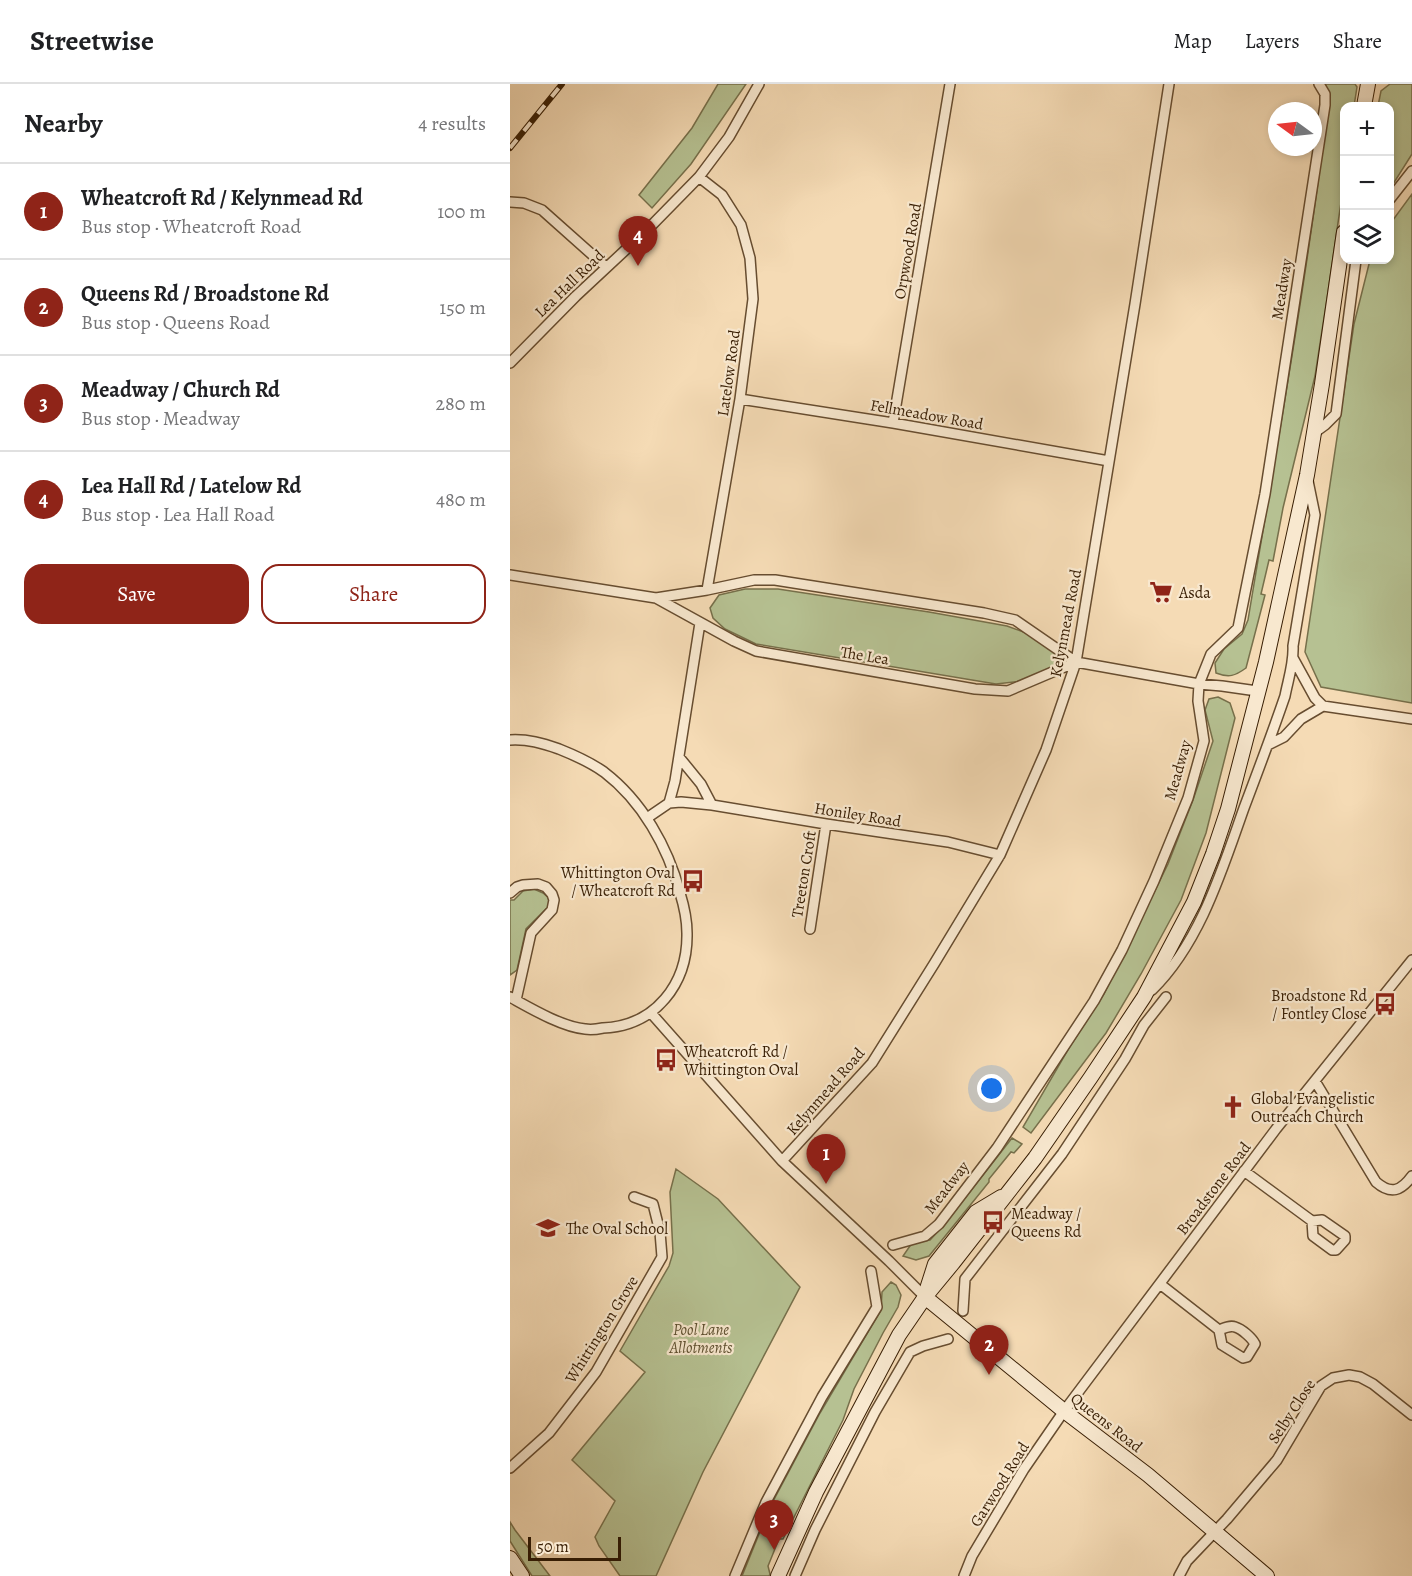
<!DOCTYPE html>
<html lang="en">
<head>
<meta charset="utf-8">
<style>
	:root { --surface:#fff; --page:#f2f2f2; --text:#202124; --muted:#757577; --line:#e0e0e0; --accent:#8f2418 }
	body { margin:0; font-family:Alegreya,serif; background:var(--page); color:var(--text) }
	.controls { position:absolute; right:18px; top:18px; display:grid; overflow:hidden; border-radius:12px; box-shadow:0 3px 9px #0003 }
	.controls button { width:54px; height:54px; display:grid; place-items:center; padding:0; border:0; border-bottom:2px solid var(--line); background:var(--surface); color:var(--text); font:30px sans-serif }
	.compass { position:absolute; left:758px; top:18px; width:54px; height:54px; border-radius:50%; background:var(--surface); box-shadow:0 3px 9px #0003; rotate:285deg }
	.scale { position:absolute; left:18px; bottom:15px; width:93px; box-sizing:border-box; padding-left:6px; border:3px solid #381e04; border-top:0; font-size:16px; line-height:21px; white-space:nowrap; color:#381e04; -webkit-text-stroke:4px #f8e8cf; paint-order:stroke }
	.you { position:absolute; left:482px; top:1005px; width:21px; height:21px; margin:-15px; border:4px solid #fff; border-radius:50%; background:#1a73e8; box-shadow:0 0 0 9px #1a73e833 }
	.badge { display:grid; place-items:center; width:39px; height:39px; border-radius:50%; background:var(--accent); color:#fff; font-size:20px; font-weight:700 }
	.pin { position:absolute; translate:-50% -50px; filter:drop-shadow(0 2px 3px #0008) }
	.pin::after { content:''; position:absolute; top:32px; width:21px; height:18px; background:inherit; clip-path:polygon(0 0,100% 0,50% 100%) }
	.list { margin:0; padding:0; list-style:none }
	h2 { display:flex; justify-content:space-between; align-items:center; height:78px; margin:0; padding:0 24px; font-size:26px }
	h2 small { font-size:20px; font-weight:400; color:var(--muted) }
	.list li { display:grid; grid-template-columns:39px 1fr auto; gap:18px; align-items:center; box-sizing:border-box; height:96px; padding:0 24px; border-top:2px solid var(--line) }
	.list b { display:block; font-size:22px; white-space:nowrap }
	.list p { margin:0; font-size:20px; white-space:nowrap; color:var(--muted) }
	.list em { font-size:20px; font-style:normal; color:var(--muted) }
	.actions { display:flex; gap:12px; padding:18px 24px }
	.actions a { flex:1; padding:14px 0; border:2px solid var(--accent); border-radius:18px; text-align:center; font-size:21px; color:var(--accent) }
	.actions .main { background:var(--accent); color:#fff }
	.icon { flex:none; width:33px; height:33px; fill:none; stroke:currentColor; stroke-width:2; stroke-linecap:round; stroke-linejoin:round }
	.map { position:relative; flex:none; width:902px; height:1492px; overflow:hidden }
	header { display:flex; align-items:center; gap:36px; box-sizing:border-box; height:84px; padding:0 30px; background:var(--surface); border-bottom:2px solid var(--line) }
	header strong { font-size:28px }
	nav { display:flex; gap:33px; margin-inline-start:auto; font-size:21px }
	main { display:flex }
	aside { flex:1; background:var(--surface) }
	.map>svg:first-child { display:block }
	.green { fill:#b6c192; stroke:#77704b; stroke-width:1.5 }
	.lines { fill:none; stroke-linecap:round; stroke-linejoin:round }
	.street-casing { stroke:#674d30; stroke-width:12 }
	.secondary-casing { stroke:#381e04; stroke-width:16 }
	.street { stroke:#f8e8cf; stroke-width:9 }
	.secondary { stroke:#f8e8cf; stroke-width:14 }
	.rail-casing { stroke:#381e04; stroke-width:6 }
	.rail { stroke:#f8e8cf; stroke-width:4; stroke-dasharray:11; stroke-linecap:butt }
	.labels { text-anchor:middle; stroke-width:4.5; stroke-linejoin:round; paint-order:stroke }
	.street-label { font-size:16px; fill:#381e04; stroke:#f8e8cf }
	.poi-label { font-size:16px; fill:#381e04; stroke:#f8e8cf; text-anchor:start }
	.park-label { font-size:16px; font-style:italic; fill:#5e4f2f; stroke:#f8e8cf }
</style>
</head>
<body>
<header>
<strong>Streetwise</strong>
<nav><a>Map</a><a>Layers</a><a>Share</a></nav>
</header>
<main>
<aside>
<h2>Nearby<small>4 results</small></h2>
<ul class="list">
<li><span class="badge">1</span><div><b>Wheatcroft Rd / Kelynmead Rd</b><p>Bus stop · Wheatcroft Road</p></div><em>100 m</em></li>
<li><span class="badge">2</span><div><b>Queens Rd / Broadstone Rd</b><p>Bus stop · Queens Road</p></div><em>150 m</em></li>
<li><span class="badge">3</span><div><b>Meadway / Church Rd</b><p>Bus stop · Meadway</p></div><em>280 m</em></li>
<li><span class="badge">4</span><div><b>Lea Hall Rd / Latelow Rd</b><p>Bus stop · Lea Hall Road</p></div><em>480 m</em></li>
</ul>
<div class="actions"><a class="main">Save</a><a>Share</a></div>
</aside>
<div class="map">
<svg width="902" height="1492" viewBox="0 0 902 1492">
	<rect width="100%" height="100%" fill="#f5dbb5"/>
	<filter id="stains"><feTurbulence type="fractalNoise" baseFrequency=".00333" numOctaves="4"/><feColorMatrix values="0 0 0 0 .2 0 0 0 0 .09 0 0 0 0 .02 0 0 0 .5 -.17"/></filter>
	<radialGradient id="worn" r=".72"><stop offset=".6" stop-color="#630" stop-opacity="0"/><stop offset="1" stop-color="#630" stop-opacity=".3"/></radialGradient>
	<path class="green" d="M208,0H236L181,80L142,124L129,111L182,44Z
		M815,0H845L847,3L844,22H834V98L817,214L805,292L773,424L763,477L759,476L751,510L755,511L736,584C725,592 719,594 706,589L705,579L714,565L732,550L738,536C767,362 798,188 819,13Z
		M880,0H902V70L880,105V22H868L871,7Z
		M902,110V619L811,603L795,568L844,240L860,176H880V140Z
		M235,505H268L419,528L497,542L519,550L550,568L552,577L548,586L537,594L486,600L246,560L215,545L203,534L200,524L209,511Z
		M708,613L720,619L725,634L696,749L671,816L631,890L596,949L521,1049L513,1043L559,964L594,910L658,780L683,716L703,657L695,626L699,615Z
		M24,805L33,809L40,815L38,823L16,845L7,886L0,891V816H4L13,807Z
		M502,1054L512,1060L504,1069L501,1068L479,1095V1098L419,1172L406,1176L393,1172L402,1159L420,1156L433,1142Z
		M166,1085L208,1115L290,1203L193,1388L146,1492H110L89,1462L85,1453L105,1417L62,1376L135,1288L110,1267L159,1182L163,1169L160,1108Z
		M381,1198L386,1201L391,1211L388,1223L373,1249L344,1305L333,1336L273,1455H269L258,1482L260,1490L259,1492H232L260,1423L310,1329L371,1226L372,1208Z
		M0,1438L5,1446L40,1492H22L0,1457Z"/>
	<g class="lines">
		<g class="street-casing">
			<path id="street" d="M189,93L212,111L231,141L240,174L243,215L230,315L197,506
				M880,115L902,87
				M0,118L14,119L32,126L96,183
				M0,279L66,212L139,144L189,93L219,53L249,0
				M230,315L383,339L599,377
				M383,339L440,0
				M804,349L815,341L826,330L846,176
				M0,491L146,514L197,506L244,496H265L474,529L505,536L566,578L689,600L712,602L747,607
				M146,514L224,557L246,567L465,605L498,607L566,578
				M783,574L805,614L813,622
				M813,622L902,635
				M0,656C18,655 32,659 49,665C64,671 80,678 94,688C132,717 158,763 170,809C174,822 177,836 177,849C178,900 145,942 93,944C88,945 81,946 75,945C52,943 20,924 0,913
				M758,661L774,653L791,635L813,622
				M169,673L191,700L202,721
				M159,719L165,697L190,539
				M137,734L159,719L171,718L202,721L316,740L438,758L490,771
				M0,809L7,803L13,801L28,800L36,803L42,810L44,816L42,826L21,849L6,916
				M300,845L316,740
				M642,906C690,859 712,786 734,724C748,687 762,650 775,612C778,596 784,579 783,562L805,431L798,397
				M141,929L272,1077L379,1177L415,1213
				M805,997L866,1098C881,1111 891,1107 902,1092
				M272,1077L362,979L424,880L490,771L536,666L566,578L625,220L659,0
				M734,1087L802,1137L812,1136L835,1152V1156L826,1166H822L803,1152L802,1137
				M383,1161L415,1152L429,1140L487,1064L584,917L612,866L644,797L678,714L694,657L688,617L689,600L701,570L728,544L755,410L815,21V10L809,0
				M650,1200L709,1246L712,1261L733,1274L737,1273L745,1260C742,1254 732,1245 725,1243C720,1241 714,1244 709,1246
				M453,1227L455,1195L552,1070L615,975L634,941L656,913
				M0,1384L39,1349L86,1288L152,1173L150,1148L143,1120L124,1113
				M225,1492L256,1418L312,1313L367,1223L361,1187
				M285,1492L305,1446L365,1328L400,1268L413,1262L438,1255
				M454,1492L462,1472L514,1385L554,1327L766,1045L902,876
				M669,1492L677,1477L717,1435L767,1376L811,1302L823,1294L839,1291L850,1293L863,1300L902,1331"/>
		</g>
		<g class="secondary-casing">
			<path id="secondary" d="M854,22L858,0
				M417,1205L425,1180L466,1128L491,1113
				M415,1213L554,1327L638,1391L757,1492
				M0,1474L12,1492
				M268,1492L306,1408L389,1251L415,1213L443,1179L525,1074L581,993L634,913L684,818L703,770L718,725L756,578L797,391L812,300L834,148"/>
		</g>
		<use href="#street" class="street"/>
		<use href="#secondary" class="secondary"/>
		<g class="rail-casing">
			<path id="rail" d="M0,64L52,0"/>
		</g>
		<use href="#rail" class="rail"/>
	</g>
	<defs>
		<g id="supermarket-bare" transform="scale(1.8)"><path d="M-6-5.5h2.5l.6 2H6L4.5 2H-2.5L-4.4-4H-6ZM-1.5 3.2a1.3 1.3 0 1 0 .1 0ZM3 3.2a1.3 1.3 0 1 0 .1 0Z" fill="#8f2418" stroke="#f8e8cf" stroke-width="2.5" paint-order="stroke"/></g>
		<g id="bus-bare" transform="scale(1.8)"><path d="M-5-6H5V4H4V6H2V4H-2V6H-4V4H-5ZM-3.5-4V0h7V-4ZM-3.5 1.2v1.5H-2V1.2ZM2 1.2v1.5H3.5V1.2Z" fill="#8f2418" stroke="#f8e8cf" stroke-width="2.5" paint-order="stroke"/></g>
		<g id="church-bare" transform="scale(1.8)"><path d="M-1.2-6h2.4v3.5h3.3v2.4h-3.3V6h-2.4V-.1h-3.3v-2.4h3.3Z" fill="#8f2418" stroke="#f8e8cf" stroke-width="2.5" paint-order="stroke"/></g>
		<g id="school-bare" transform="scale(1.8)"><path d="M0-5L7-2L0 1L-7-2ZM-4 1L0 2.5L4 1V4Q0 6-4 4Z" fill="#8f2418" stroke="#f8e8cf" stroke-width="2.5" paint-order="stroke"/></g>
	</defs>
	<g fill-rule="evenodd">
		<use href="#supermarket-bare" x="651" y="508"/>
		<use href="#bus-bare" x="183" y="797"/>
		<use href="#bus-bare" x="875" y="920"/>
		<use href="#bus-bare" x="156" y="976"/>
		<use href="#church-bare" x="723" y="1023"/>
		<use href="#bus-bare" x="483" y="1138"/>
		<use href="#school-bare" x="38" y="1144"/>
	</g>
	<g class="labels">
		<g class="street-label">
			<text transform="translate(397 167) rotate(-80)" y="6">Orpwood Road</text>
			<text transform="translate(59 199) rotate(-44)" y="6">Lea Hall Road</text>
			<text transform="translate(771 205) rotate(-81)" y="6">Meadway</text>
			<text transform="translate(218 289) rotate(-82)" y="6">Latelow Road</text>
			<text transform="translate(417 330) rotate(10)" y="6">Fellmeadow Road</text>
			<text transform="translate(555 539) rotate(-79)" y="6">Kelynmead Road</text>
			<text transform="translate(355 571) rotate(9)" y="6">The Lea</text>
			<text transform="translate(667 686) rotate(-74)" y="6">Meadway</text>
			<text transform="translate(348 730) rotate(9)" y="6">Honiley Road</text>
			<text transform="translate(293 790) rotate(-81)" y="6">Treeton Croft</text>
			<text transform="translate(315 1007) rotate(-49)" y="6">Kelynmead Road</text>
			<text transform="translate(436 1103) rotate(-52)" y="6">Meadway</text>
			<text transform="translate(703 1104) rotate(-53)" y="6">Broadstone Road</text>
			<text transform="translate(91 1245) rotate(-58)" y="6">Whittington Grove</text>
			<text transform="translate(781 1327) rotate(-57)" y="6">Selby Close</text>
			<text transform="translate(597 1338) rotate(38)" y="6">Queens Road</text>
			<text transform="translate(489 1400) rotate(-58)" y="6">Garwood Road</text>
		</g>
		<g class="poi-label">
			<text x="669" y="514">Asda</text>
			<text x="165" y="794" text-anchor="end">Whittington Oval<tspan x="165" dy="18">/ Wheatcroft Rd</tspan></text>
			<text x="857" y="917" text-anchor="end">Broadstone Rd<tspan x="857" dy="18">/ Fontley Close</tspan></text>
			<text x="174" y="973">Wheatcroft Rd /<tspan x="174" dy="18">Whittington Oval</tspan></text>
			<text x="741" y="1020">Global Evangelistic<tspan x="741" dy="18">Outreach Church</tspan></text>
			<text x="501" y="1135">Meadway /<tspan x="501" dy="18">Queens Rd</tspan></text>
			<text x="56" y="1150">The Oval School</text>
		</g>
		<g class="park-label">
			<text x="191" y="1251">Pool Lane<tspan x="191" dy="18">Allotments</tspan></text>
		</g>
	</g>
	<rect width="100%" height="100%" filter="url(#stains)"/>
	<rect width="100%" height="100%" fill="url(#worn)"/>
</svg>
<div class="controls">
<button>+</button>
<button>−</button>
<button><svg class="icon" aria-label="layers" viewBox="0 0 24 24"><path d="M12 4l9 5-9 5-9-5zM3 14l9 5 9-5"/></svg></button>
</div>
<svg class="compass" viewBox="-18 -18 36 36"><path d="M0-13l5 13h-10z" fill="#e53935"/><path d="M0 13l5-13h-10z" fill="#757577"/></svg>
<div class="scale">50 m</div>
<div class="you"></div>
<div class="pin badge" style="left:316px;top:1100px">1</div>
<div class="pin badge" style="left:479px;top:1291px">2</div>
<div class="pin badge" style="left:264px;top:1466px">3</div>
<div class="pin badge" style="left:128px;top:182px">4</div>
</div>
</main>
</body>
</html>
